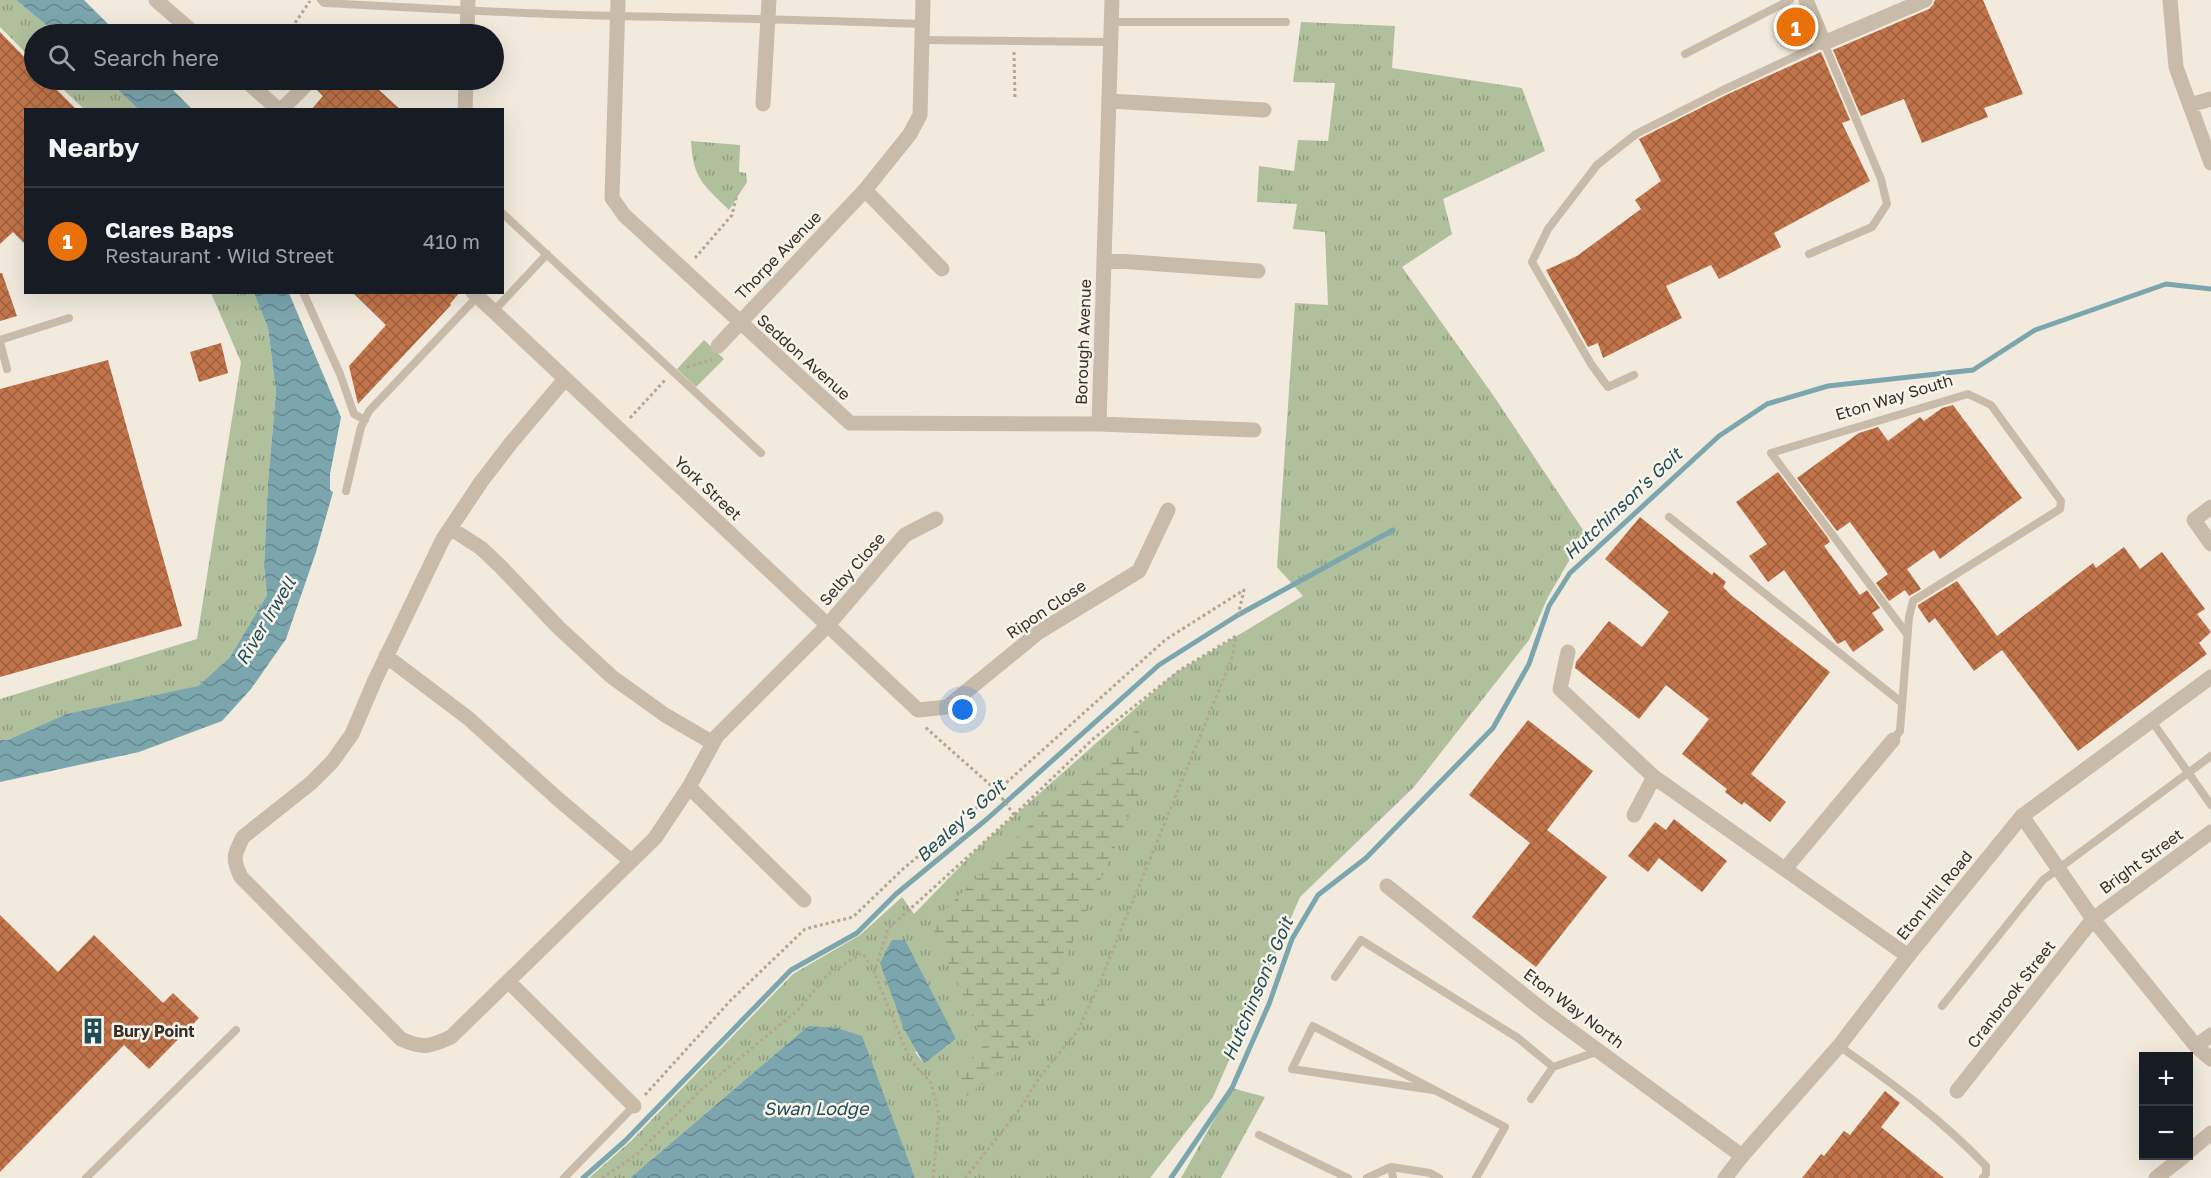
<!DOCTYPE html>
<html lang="en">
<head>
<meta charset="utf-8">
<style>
	:root { --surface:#171b24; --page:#20242c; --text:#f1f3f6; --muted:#9ea1a6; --line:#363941; --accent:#b45309 }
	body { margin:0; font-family:"Golos Text",sans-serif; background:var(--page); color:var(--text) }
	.controls { position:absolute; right:18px; bottom:18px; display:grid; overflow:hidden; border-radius:0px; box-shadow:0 6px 24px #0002 }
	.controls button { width:54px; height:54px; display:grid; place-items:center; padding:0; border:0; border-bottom:2px solid var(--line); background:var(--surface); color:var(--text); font:30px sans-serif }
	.you { position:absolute; left:963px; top:710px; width:21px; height:21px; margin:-15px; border:4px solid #fff; border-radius:50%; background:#1a73e8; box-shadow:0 0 0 9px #1a73e833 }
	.badge { display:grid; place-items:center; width:39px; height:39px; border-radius:50%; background:var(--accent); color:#fff; font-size:20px; font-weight:700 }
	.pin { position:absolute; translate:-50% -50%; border:3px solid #fff; box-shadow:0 2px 6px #0006 }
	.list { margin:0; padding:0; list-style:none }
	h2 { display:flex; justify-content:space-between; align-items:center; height:78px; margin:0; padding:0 24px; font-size:26px }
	h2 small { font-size:20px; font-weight:400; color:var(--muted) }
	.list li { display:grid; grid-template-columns:39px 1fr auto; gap:18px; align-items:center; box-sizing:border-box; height:108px; padding:0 24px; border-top:2px solid var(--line) }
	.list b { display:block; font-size:22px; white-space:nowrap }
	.list p { margin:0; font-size:20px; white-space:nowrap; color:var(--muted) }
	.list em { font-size:20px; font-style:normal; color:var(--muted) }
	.icon { flex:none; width:33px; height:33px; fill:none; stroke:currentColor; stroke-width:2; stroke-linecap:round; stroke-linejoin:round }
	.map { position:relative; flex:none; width:2211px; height:1178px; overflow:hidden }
	.search { position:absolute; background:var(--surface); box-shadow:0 6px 24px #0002; left:24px; top:24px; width:480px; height:66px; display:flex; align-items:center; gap:15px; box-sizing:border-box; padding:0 21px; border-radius:33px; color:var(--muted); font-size:22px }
	.panel { position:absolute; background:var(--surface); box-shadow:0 6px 24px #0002; left:24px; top:108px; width:480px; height:186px; border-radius:0px }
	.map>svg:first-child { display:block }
	.grass { fill:url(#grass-tufts); fill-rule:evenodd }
	.wetland { fill:url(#wetland-marsh) }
	.park { fill:#b0c09d }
	.water { fill:url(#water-waves) }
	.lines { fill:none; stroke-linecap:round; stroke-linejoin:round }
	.stream { stroke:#7ca6ae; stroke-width:5 }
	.building { fill:url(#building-cross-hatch) }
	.path { stroke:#b5a693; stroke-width:3; stroke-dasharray:3 3; stroke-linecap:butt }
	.service { stroke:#c9bba9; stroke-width:8 }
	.minor { stroke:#c9bba9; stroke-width:15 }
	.tertiary { stroke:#c9bba9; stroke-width:15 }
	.labels { text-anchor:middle; stroke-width:5; stroke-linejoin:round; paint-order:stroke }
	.street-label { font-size:16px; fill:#372f29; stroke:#f9f4e9 }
	.poi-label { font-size:16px; font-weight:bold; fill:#372f29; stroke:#f9f4e9; text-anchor:start }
	.water-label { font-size:18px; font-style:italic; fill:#1f4d57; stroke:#f9f4e9 }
</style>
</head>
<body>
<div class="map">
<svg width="2211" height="1178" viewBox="0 0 2211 1178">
	<defs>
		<pattern id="grass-tufts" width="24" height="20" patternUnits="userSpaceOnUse" patternTransform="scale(1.5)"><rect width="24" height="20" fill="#b0c09d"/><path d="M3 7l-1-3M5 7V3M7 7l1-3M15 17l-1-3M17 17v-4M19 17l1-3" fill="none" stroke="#909c80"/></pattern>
		<pattern id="wetland-marsh" width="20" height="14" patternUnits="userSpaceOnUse" patternTransform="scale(1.5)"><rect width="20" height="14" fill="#b0c09d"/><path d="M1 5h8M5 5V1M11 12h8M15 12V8" fill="none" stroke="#909c80"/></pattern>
		<pattern id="water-waves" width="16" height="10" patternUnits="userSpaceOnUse" patternTransform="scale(1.5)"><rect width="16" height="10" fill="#7ca6ae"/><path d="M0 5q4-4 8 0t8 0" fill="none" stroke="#66888e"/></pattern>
		<pattern id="building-cross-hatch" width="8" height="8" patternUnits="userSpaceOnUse" patternTransform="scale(1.5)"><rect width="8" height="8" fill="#c2754a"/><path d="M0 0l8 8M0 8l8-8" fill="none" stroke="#9e603e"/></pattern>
	</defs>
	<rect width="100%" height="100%" fill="#f1eadd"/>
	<path class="grass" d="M0,0H16L57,34H34V61L0,27Z
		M1301,22L1395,26L1392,68L1522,88L1545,151L1443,199L1452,234L1402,267L1493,395L1589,539L1570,559L1548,597L1529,640L1414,787L1300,897L1213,1097L1150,1178H915L808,1026L630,1178H589L631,1141L793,974L860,935L902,897L914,914L979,847L1174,674L1303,596L1277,567L1295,303L1328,305L1325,232L1293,229L1297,204L1257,202L1259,166L1294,171L1298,140L1328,141L1335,83L1293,82ZM956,1039L924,1064L915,1052Z
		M53,80H108L138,109H84Z
		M691,141L740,145L739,172L746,173L747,182L729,210C703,184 693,179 691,141Z
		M211,293H254L268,328L276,392L268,482L264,567L267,595L230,657L198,686L8,740H0V699L197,639L241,362Z
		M1232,1088L1265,1097L1221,1178H1181Z"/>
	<path class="wetland" d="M1139,727L1138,795L1029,1041L998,1072L964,1098L958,1072L985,1044L931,924L1046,808L1091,778Z"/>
	<path class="park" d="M704,340L724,359L696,387L677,369Z"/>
	<path class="water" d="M16,0H84L118,34H57Z
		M108,80H163L192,109H138Z
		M254,293H289L341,417L330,474V490L333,492L316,552L286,639L251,689L222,721L139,752L0,782V740H8L67,714L198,686L230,657L267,595L264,567L268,482L276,392L268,328Z
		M892,940H905L956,1039L924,1064L904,1029L880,963Z
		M808,1026L837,1028L862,1036L915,1178H630Z"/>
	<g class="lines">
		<path class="stream" d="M583,1178L625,1141L791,970L857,933L896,894L987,819L1159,665L1238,615L1393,530
			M1171,1178L1232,1088L1269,1004L1292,939L1318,895L1366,858L1493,728L1529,664L1549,606L1570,573L1719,436L1767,404L1828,386L1973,370L2035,330L2166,284L2211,289"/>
	</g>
	<path class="building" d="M1935,0H1983L2023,94L1984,108L1988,117L1922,143L1904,99L1861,116L1833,50L1929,9L1933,5Z
		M0,32L34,67V80H47L77,110H26V245L13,232L0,244Z
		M1821,52L1850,120L1842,123L1870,181L1774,233L1781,247L1719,279L1711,265L1666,286L1682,318L1603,358L1598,343L1588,347L1546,270L1577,256L1641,209L1635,200L1661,181L1639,139L1726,95Z
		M320,80H368L401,110H311L323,96L316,89Z
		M0,273H2L17,316L0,321Z
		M352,292H460L450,304L451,305L358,404L349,366L386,325Z
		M221,343L228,373L199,382L190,352Z
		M108,360L182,626L0,677V389Z
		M1953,405L2022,498L1940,559L1934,550L1907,569L1921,589L1909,596L1905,590L1889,601L1876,583L1888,574L1850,522L1837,531L1797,478L1859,433L1878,427L1888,441L1920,417L1924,421L1942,408Z
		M1778,472L1828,538L1830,542L1824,546L1860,595L1867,590L1880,608L1872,613L1884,630L1853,652L1845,640L1838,644L1836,642L1784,570L1768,582L1749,556L1767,544L1736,502Z
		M1640,517L1712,575L1714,572L1726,582L1723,587L1732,596L1830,672L1751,774L1786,802L1770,822L1744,802L1742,805L1725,792L1727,789L1682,754L1709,719L1666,685L1639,719L1575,668L1576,662L1609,621L1642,647L1669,612L1605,559Z
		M2124,547L2140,569L2162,552L2205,609L2197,614L2211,632L2199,643L2207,654L2078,751L2002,650L1974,671L1935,618L1929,623L1918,607V605L1957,581L1997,636L2093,563L2096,568Z
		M1528,720L1593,771L1547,830L1607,877L1536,967L1472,917L1530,843L1469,795Z
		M1674,819L1727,861L1702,892L1659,858L1648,872L1628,856L1655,822L1666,830Z
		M0,915L58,972L94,935L163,1003L173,993L199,1018L149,1069L124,1045L0,1172Z
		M1885,1091L1900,1103L1881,1127L1944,1178H1802L1821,1154L1824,1156L1844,1131L1850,1135Z"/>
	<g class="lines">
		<path class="path" d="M291,34L295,23L310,1
			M1014,52L1015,98
			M695,258L732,215L737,194
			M687,367L712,360
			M630,418L666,379
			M874,973L888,929L1014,815L997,791L1165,640L1244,590L1238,615
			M645,1095L730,1001L805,929L853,917L904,868L997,791L924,726
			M602,1178L636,1155L701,1090L798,1010L827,975L862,953L872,967L910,1060L931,1083L939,1114L933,1178
			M965,1178L1019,1110L1041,1075L1077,1032L1097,989L1232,658L1236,636L1180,670L1093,739L1014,815"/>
		<path class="service" d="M321,0L324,3C422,8 521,14 619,16C720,18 821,20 923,24
			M1112,22H1286
			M923,40L1111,42
			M1685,54L1790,0
			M502,213L761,453
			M303,292L340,374L354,414L365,420
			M493,312L547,254
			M0,340L69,318
			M0,342L7,369
			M1634,375L1608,387L1591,364L1532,262L1548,229L1597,165L1636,134L1723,90L1824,43L1881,179L1887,204L1872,227L1809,254
			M346,491L361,427L369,411L477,297
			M1669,517L1901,702
			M2151,720L2211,805
			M1893,740L1900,731L1909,617L1913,601L2060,509L2061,501L1991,405L1968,394L1771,453L1907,634
			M1335,977L1361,940L1518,1038L1553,1067L1599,1051
			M1942,1006L2043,880L2211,756
			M1839,1046C1891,1082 1942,1120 1986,1166V1174L1983,1178
			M1433,1090L1292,1069L1313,1026L1505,1127L1476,1178
			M1531,1099L1553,1067
			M1259,1135L1348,1178
			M1391,1167L1393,1178
			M86,1178L236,1030
			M564,1178L634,1106
			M1367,1178L1391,1167L1430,1173L1439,1178"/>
		<path class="minor" d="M156,0L195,34
			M618,0L612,198L624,215L850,423L1099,424L1254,430
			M1806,0L1824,43L1925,0
			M2170,0L2176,67L2211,163
			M467,34L468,0
			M245,80L279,110
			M1109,101L1264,110
			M763,104L769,0
			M2190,105L2211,99
			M281,110L311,80
			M465,110L466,80
			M865,190L942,269
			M1104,260L1258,271
			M473,292L918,710L947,707L1039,632L1139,571L1168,510
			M718,346L865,190L910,134L920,115L923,0
			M565,379L511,443L481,482L443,539L375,680L352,734L332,762L311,783L243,837C234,855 232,858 241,877L401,1039C423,1049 429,1047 451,1037L655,838L689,787L717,736L828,625L905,535L936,519
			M1099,424L1112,0
			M2211,507L2194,520L2211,544
			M450,528L481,548L501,567L558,627L612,677L665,715L713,743
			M1568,652L1560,689L1654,777L1908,956
			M386,656L468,718L558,799L631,861
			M689,787L804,900
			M1634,815L1654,777
			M2022,816L2093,919L2196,1046L2211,1059
			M1785,869L1893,740
			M1387,886L1544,1011L1742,1156
			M508,981L634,1106
			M2196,1046L2211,1035
			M1957,1091L2093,919L2211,832
			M2188,1152L2211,1133
			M2156,1178L2184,1156"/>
		<path class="tertiary" d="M1725,1178L1742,1156L1839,1046L1908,956L2022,816L2211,677"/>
	</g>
	<defs>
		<g id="building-bare" transform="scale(2.07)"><path d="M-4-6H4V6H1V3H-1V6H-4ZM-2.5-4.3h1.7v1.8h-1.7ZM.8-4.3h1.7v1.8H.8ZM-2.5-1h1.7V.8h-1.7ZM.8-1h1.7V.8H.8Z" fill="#1f4d57" stroke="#f9f4e9" stroke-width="2.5" paint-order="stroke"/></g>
	</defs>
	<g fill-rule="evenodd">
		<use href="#building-bare" x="93" y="1031"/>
	</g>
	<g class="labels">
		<g class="street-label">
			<text transform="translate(778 255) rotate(-46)" y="6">Thorpe Avenue</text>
			<text transform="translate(1083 342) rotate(-88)" y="6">Borough Avenue</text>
			<text transform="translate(804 357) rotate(42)" y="6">Seddon Avenue</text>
			<text transform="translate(1894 397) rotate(-17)" y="6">Eton Way South</text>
			<text transform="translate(708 488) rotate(43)" y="6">York Street</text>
			<text transform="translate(852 569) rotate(-49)" y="6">Selby Close</text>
			<text transform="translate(1046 609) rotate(-34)" y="6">Ripon Close</text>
			<text transform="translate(2141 861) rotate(-36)" y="6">Bright Street</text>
			<text transform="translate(1934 895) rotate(-51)" y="6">Eton Hill Road</text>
			<text transform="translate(2011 994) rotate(-52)" y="6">Cranbrook Street</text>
			<text transform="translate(1574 1008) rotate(37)" y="6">Eton Way North</text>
		</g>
		<g class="poi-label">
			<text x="113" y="1037">Bury Point</text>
		</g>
		<g class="water-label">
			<text transform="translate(1623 504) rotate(-43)" y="6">Hutchinson's Goit</text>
			<text transform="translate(266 621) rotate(-59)" y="6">River Irwell</text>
			<text transform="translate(961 821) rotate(-42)" y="6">Bealey's Goit</text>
			<text transform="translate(1258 989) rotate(-67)" y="6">Hutchinson's Goit</text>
			<text x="816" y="1115">Swan Lodge</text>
		</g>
	</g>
</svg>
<div class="controls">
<button>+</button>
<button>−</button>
</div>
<div class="you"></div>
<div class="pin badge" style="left:1796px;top:27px;background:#e8710a">1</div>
<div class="search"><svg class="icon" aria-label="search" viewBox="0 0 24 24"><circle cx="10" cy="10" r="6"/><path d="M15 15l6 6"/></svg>Search here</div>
<section class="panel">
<h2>Nearby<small></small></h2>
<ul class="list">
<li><span class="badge" style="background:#e8710a">1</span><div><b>Clares Baps</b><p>Restaurant · Wild Street</p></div><em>410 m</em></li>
</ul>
</section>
</div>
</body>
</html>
